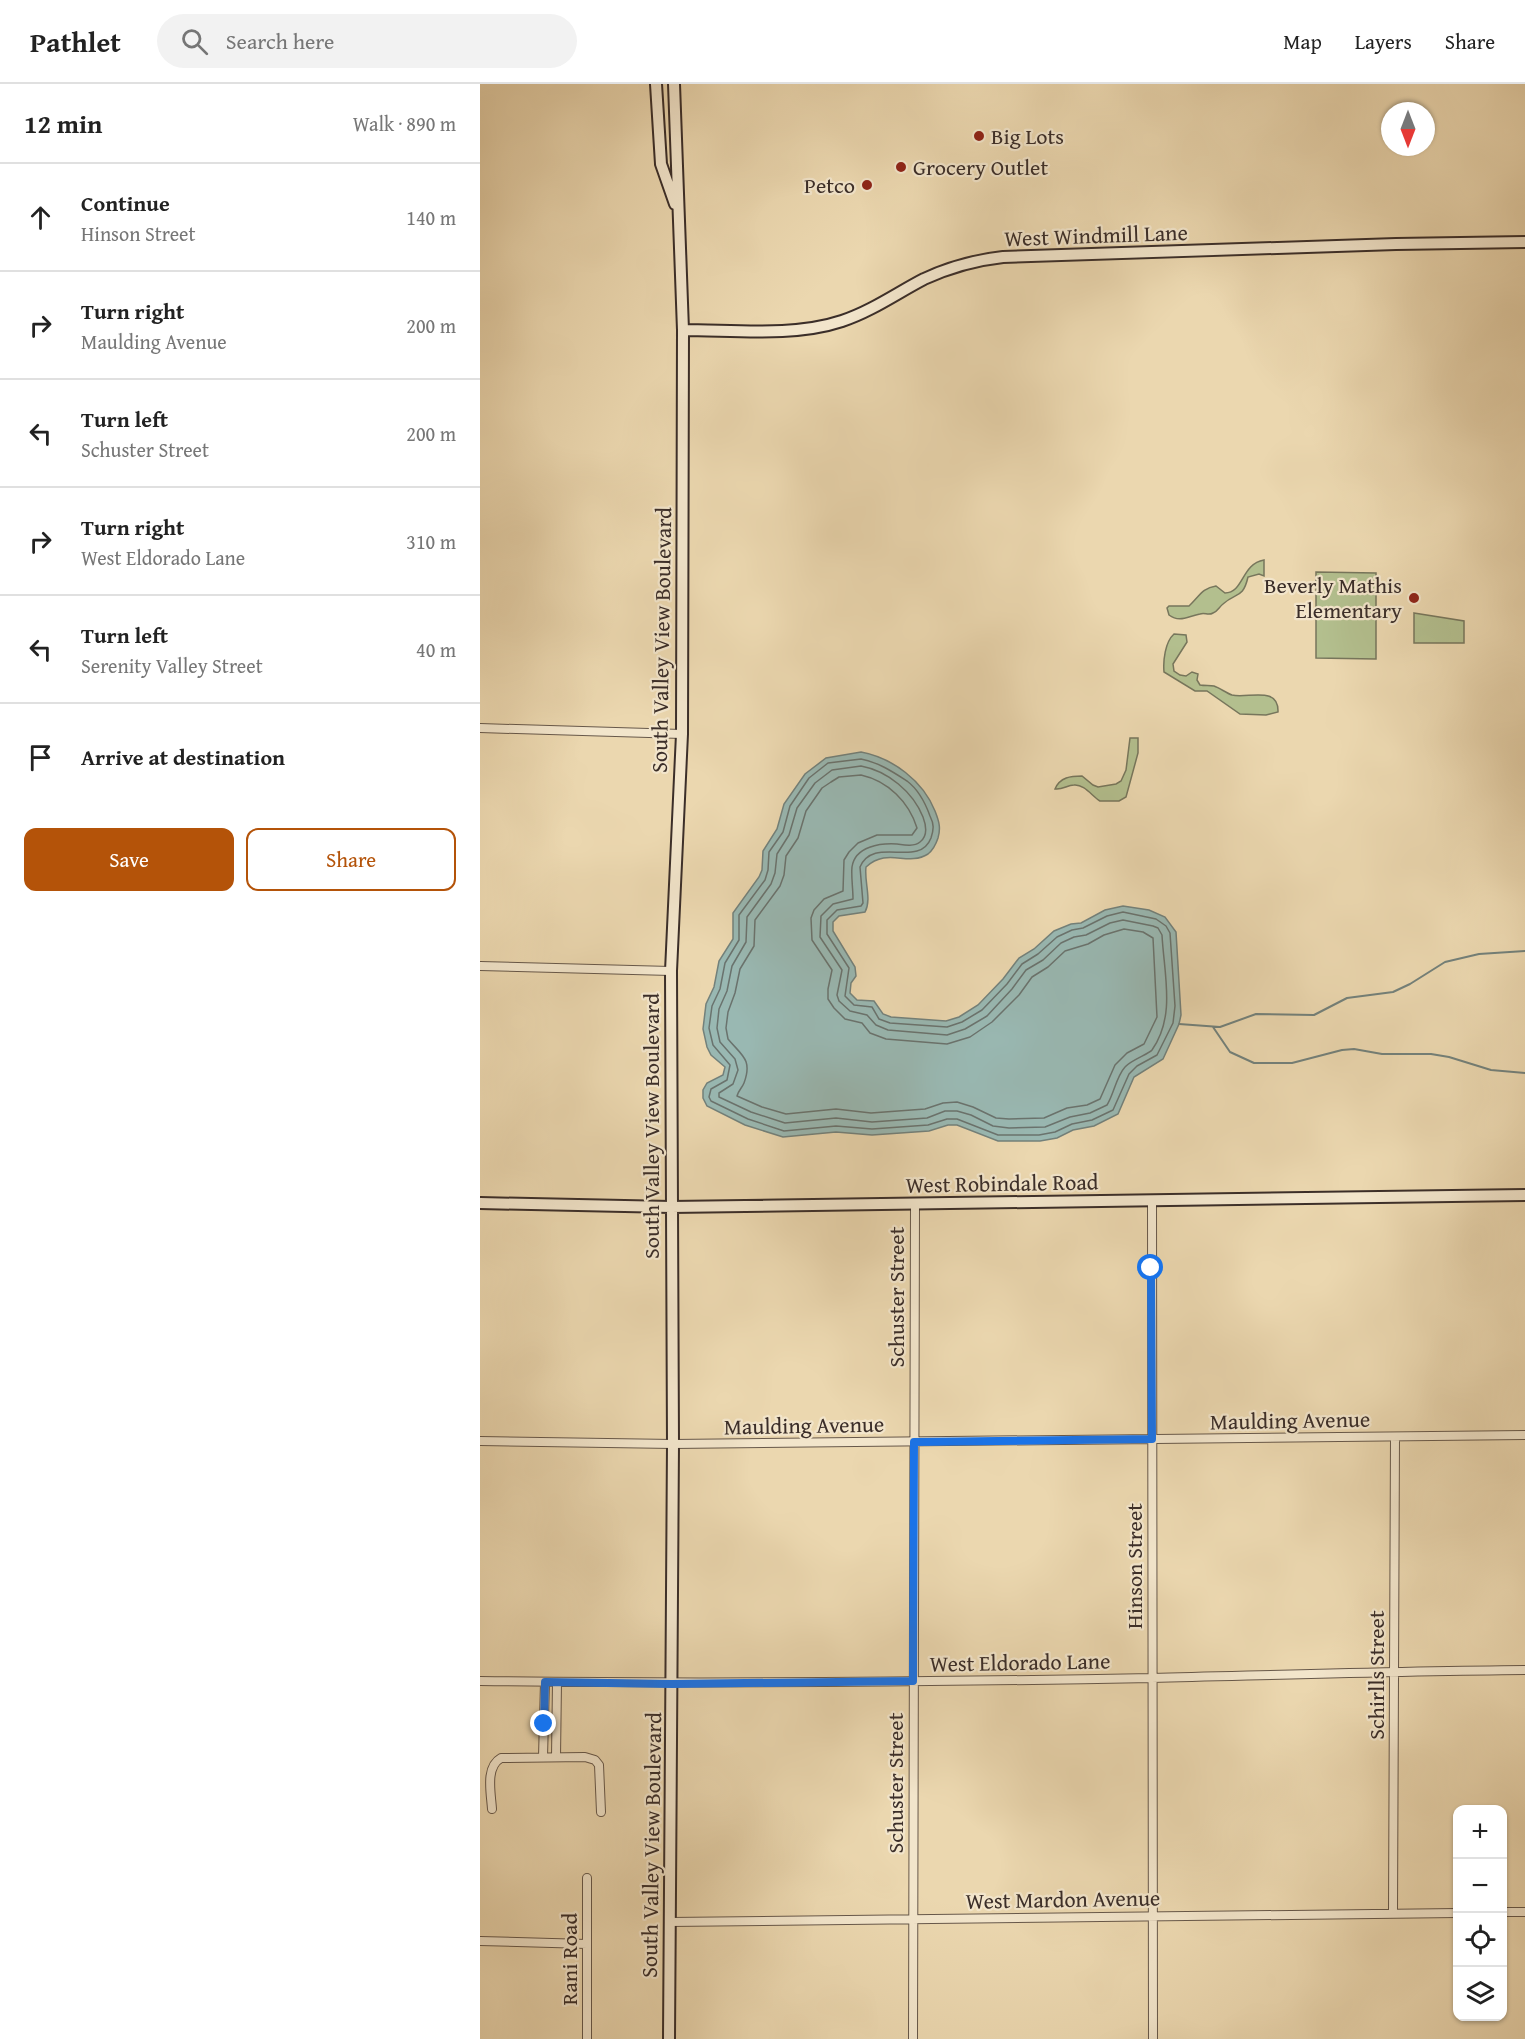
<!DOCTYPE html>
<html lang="en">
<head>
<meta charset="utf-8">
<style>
	:root { --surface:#fff; --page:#f2f2f2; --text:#222; --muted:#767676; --line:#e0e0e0; --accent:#b45309 }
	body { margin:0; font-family:"Gentium Book Plus",serif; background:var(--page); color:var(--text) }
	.controls { position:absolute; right:18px; bottom:18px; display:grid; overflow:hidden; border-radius:12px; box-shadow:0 2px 4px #0004 }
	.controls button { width:54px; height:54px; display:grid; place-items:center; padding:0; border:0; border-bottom:2px solid var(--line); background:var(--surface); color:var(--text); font:30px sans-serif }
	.compass { position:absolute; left:901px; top:18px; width:54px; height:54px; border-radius:50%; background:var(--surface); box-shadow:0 2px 4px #0004; rotate:180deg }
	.stop { position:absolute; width:18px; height:18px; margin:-14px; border:4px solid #1a73e8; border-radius:50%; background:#fff }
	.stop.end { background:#1a73e8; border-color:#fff; box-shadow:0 2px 6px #0008 }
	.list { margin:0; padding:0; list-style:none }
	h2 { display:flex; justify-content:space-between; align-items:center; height:78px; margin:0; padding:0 24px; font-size:26px }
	h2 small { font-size:20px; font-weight:400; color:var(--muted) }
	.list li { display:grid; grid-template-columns:39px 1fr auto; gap:18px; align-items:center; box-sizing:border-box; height:108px; padding:0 24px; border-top:2px solid var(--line) }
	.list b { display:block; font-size:22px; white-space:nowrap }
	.list p { margin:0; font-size:20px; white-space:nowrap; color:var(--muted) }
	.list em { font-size:20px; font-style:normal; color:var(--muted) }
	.actions { display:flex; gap:12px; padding:18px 24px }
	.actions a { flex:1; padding:14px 0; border:2px solid var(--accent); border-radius:12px; text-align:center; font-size:21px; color:var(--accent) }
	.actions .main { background:var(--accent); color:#fff }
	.icon { flex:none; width:33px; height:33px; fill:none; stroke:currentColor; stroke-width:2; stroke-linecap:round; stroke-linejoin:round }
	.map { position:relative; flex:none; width:1045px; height:1955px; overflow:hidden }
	header { display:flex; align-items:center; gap:36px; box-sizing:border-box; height:84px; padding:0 30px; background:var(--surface); border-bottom:2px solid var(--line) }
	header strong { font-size:28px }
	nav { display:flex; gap:33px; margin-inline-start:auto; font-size:21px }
	.search { width:420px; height:54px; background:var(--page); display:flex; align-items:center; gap:15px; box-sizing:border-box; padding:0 21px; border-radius:33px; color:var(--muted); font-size:22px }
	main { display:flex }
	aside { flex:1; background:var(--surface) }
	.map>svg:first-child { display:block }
	.green { fill:#b3bf8e; stroke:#77765c; stroke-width:1.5 }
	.water { fill:#99b8b2; stroke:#73817b; stroke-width:1.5 }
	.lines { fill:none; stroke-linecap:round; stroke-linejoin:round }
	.shore { stroke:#6a736e; stroke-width:1.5 }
	.stream { stroke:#73817b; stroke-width:2 }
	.street-casing { stroke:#67584a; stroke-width:10 }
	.secondary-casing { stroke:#3b2e29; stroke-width:14 }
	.street { stroke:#f2e5cb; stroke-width:8 }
	.secondary { stroke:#f2e5cb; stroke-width:10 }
	.route { stroke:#1a73e8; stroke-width:8 }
	.poi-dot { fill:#8f2418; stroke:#f2e5cb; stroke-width:2 }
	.labels { text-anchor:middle; stroke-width:4.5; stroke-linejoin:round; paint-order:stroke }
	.poi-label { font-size:22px; fill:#3b2e29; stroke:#f2e5cb; text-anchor:start }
	.street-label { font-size:22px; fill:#3b2e29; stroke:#f2e5cb }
</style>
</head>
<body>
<header>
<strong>Pathlet</strong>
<div class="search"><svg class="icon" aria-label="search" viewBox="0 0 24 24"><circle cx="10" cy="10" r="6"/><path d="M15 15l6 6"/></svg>Search here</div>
<nav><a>Map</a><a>Layers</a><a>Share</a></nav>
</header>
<main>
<aside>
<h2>12 min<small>Walk · 890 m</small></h2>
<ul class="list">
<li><svg class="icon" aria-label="ahead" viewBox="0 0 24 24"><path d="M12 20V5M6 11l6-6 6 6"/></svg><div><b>Continue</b><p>Hinson Street</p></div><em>140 m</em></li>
<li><svg class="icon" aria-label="right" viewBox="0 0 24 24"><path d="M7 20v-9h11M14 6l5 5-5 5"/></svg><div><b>Turn right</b><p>Maulding Avenue</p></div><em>200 m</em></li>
<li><svg class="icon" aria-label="left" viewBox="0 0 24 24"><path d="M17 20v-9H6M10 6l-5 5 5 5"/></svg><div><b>Turn left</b><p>Schuster Street</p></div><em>200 m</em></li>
<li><svg class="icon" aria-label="right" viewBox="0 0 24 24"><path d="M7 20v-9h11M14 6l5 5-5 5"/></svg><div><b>Turn right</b><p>West Eldorado Lane</p></div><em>310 m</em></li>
<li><svg class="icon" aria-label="left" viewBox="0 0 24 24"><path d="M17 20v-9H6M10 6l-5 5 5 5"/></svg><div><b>Turn left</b><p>Serenity Valley Street</p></div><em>40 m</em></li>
<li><svg class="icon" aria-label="arrive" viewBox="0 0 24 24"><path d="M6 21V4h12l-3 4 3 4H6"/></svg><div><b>Arrive at destination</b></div></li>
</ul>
<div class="actions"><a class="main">Save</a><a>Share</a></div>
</aside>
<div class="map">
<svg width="1045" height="1955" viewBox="0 0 1045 1955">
	<rect width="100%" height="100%" fill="#ebd7af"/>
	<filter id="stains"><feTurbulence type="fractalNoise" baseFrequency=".00333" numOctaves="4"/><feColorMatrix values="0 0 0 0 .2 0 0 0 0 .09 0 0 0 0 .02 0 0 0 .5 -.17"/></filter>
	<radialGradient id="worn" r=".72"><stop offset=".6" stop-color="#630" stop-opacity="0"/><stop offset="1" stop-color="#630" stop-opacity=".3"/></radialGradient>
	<path class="green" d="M784,476V492L779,490L768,493C763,515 756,508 743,520C739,523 738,527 733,529C728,532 725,528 720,530C708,532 700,539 689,531L687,524L689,522H709C719,513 722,504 736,502L745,509C764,509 761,480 784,476Z
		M836,488L896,489V575L836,574Z
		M934,529L984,537V559H934Z
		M694,550L706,551L707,558L693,580L694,587L700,591L706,592L712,588L718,590L717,596L720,601C725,602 730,601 734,602C740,604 746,609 752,611C767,615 799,601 798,628L786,631L760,630L727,607H715L684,588C683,577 685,558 694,550Z
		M650,654H658V669L646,713L639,717H620C612,712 604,700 594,701C587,701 583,706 575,705C580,693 591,692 602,692L613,701L618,703L636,700L641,697L646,686Z"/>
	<path class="water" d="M381,668C413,674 443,697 455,727C459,737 461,744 458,754C456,760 453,766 448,770C427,783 408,763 386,783C384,798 392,815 385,828L359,832L353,838V847L375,883L376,892L371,899L370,909L377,916L394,917L403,930L411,933L466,937L479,933L498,921L523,895L539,874L554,865L574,847L591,840L601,839L625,826L643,822L669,826L685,833L696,848L701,931L699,940L683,975L654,993L638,1030L614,1042L593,1046L577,1054L560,1057H518L477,1041H468L449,1047L392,1051L356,1048L303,1053L265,1041L227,1022L223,1014V1006L227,999L243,991L245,983L231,971L227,963L223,945L226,920L234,903L239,877L253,855V829L279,793L282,786L283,767L297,745L304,720L325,690L346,674Z"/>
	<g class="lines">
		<path class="shore" d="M381,675C398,678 413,688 427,697C439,706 445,718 450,732C454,740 454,745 451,754C439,785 394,751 380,783L383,819L381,822L357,826L347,836V850L369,884L365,912L374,921L392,923L399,935L410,939L467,943L482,938L502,926L527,900L542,880L558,870L577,853L592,846L603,844L627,832L643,828L676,835L686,842L690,849L695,922L693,939L677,971L657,982L649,990L633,1026L612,1036L592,1040L575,1048L559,1051H518L477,1035H467L448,1041L392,1045L356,1042L304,1047L268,1035L231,1017L229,1013L231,1005L247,996L250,981L233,961L229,944L232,922L240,905L245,879L259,856V831L285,796L288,786L289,768L303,748L310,722L329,694L348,679Z
			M381,682C408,687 433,708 443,733C446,741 448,752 440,758C434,763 424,761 417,760C401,759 375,762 372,783C371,793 373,804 373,815L353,820L341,832L340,853L362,886L357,911L359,917L370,927L387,931L396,941L408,946L467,951L485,945L507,932L532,905L546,886L563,876L581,859L594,853L606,851L630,839L643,836L673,842L678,844L682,851C684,890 696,932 672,966C669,970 651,976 645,983C636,993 634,1010 627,1021L610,1029L590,1033L565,1043L529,1044L513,1042L491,1031L477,1027H465L447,1034L392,1038L356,1034L305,1039L271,1028L239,1013V1009L253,1000L258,986L255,975L240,958L237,944L239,925L247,907L252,882L266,858L267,833L291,800L295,789L297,770L309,751L317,724L335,699L352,686Z
			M381,691C408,697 429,718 437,744L432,751H397L378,759L369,768L364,776L363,807L344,815L334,826L331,834L332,856L352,886L348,905V915L354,924L365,935L382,939L390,949L406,955L467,960L490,953L512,938L539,911L552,893L568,883L585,867L608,860L624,851L644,845L663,848L673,854L677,933L664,960L647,969L635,981L620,1015L607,1021L587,1024L564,1034L529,1035L516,1034L493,1023L477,1018L463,1019L445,1025L391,1029L356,1025L306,1030L282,1023L257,1012C258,1007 262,1004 264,999C273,975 261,971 248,955L246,944L248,928L255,909L260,885L274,862L275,836L300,802L304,791L306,772L318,754L326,727L342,704L351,698L359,693Z"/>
		<path class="stream" d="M699,940L740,943L776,930L834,931L867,914L913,908L930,900L965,878L999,870L1045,867
			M733,943L750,968L774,979H812L862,966L874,965L902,970H951L969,973L1011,986L1045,989"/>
		<g class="street-casing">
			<path id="street" d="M0,644L202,650
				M0,882L191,887
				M672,1116L673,1955
				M0,1357L193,1360L1045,1351
				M0,1597C224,1600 448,1598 672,1594C797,1591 921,1587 1045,1586
				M63,1673L65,1598
				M76,1673L77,1598
				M12,1725C11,1709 5,1683 21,1674L105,1673L115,1676L119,1681L121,1728
				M107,1794V1955
				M1022,1828H1045
				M913,1829L915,1353
				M189,1838L978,1829
				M0,1857L107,1860
				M433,1955L435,1120"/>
		</g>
		<g class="secondary-casing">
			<path id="secondary" d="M176,0L181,80L195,120
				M203,246C254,246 314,253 362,237C392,227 417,209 444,195C470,183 495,176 523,173L916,160L1045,158
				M0,1119L191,1123L1045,1111
				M189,1955L193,1360L191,887L202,650L203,246L194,0"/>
		</g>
		<use href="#street" class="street"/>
		<use href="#secondary" class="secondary"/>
	</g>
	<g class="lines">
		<path class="route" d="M64,1640L65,1598L192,1600L433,1597L434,1358L672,1355L671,1184"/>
	</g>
	<g class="poi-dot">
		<circle cx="499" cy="52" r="6"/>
		<circle cx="421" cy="83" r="6"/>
		<circle cx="387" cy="101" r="6"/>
		<circle cx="934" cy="514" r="6"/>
	</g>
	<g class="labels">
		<g class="poi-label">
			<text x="511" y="60">Big Lots</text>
			<text x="433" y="91">Grocery Outlet</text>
			<text x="375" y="109" text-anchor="end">Petco</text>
			<text x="922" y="509" text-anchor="end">Beverly Mathis<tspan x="922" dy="25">Elementary</tspan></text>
		</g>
		<g class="street-label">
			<text transform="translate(616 151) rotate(-2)" y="8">West Windmill Lane</text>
			<text transform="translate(181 556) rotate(-89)" y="8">South Valley View Boulevard</text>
			<text transform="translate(171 1042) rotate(-90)" y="8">South Valley View Boulevard</text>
			<text transform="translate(522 1099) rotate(-1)" y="8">West Robindale Road</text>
			<text transform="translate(416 1213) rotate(-90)" y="8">Schuster Street</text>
			<text transform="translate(810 1336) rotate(-1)" y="8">Maulding Avenue</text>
			<text transform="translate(324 1341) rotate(-1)" y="8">Maulding Avenue</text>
			<text transform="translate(654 1482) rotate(-90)" y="8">Hinson Street</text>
			<text transform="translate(540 1578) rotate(-1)" y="8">West Eldorado Lane</text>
			<text transform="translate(896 1591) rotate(-90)" y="8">Schirlls Street</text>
			<text transform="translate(415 1699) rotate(-90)" y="8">Schuster Street</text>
			<text transform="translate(171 1761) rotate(-89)" y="8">South Valley View Boulevard</text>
			<text transform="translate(583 1815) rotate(-1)" y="8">West Mardon Avenue</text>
			<text transform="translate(89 1875) rotate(-90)" y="8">Rani Road</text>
		</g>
	</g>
	<rect width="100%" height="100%" filter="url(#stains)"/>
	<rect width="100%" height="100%" fill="url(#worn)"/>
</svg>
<div class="controls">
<button>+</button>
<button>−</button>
<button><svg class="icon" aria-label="locate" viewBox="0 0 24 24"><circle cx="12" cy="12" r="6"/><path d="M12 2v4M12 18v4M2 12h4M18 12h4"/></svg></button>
<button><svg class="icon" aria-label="layers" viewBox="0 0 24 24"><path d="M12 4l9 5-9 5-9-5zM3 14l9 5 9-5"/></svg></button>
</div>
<svg class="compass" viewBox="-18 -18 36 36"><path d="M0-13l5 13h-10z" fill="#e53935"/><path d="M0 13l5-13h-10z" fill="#767676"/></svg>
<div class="stop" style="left:671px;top:1184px"></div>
<div class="stop end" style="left:64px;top:1640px"></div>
</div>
</main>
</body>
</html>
